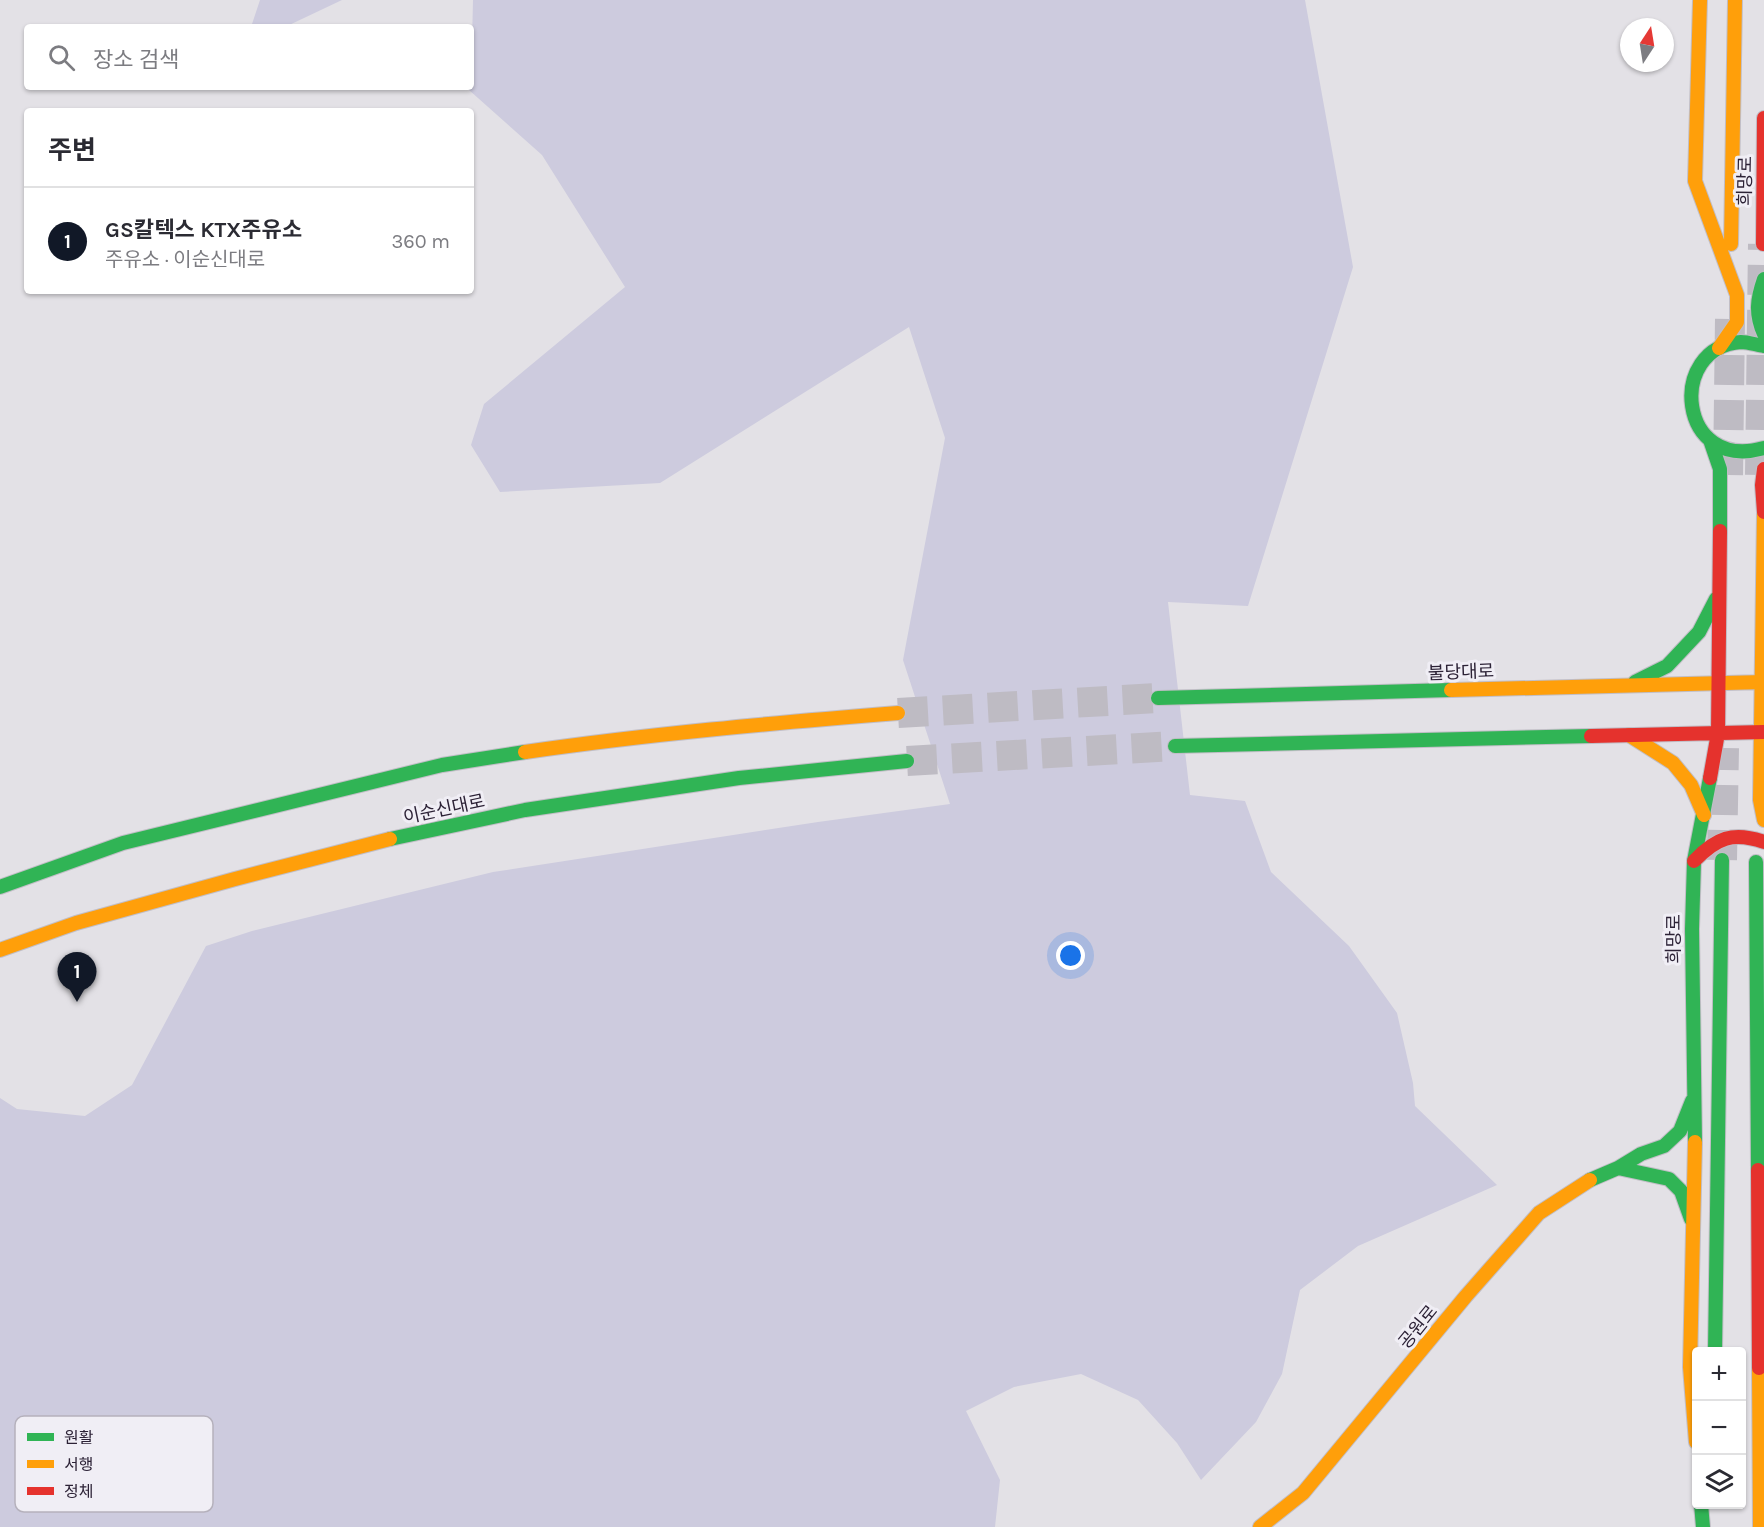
<!DOCTYPE html>
<html lang="ko">
<head>
<meta charset="utf-8">
<style>
	:root { --surface:#fff; --page:#f2f2f3; --text:#2b2b33; --muted:#7c7c81; --line:#e1e1e2; --accent:#111827 }
	body { margin:0; font-family:Karla,"Noto Sans KR",sans-serif; background:var(--page); color:var(--text) }
	.controls { position:absolute; right:18px; bottom:18px; display:grid; overflow:hidden; border-radius:6px; box-shadow:0 2px 4px #0004 }
	.controls button { width:54px; height:54px; display:grid; place-items:center; padding:0; border:0; border-bottom:2px solid var(--line); background:var(--surface); color:var(--text); font:30px sans-serif }
	.compass { position:absolute; left:1620px; top:18px; width:54px; height:54px; border-radius:50%; background:var(--surface); box-shadow:0 2px 4px #0004; rotate:12deg }
	.you { position:absolute; left:1071px; top:956px; width:21px; height:21px; margin:-15px; border:4px solid #fff; border-radius:50%; background:#1a73e8; box-shadow:0 0 0 9px #1a73e833 }
	.badge { display:grid; place-items:center; width:39px; height:39px; border-radius:50%; background:var(--accent); color:#fff; font-size:20px; font-weight:700 }
	.pin { position:absolute; translate:-50% -50px; filter:drop-shadow(0 2px 3px #0008) }
	.pin::after { content:''; position:absolute; top:32px; width:21px; height:18px; background:inherit; clip-path:polygon(0 0,100% 0,50% 100%) }
	.list { margin:0; padding:0; list-style:none }
	h2 { display:flex; justify-content:space-between; align-items:center; height:78px; margin:0; padding:0 24px; font-size:26px }
	h2 small { font-size:20px; font-weight:400; color:var(--muted) }
	.list li { display:grid; grid-template-columns:39px 1fr auto; gap:18px; align-items:center; box-sizing:border-box; height:108px; padding:0 24px; border-top:2px solid var(--line) }
	.list b { display:block; font-size:22px; white-space:nowrap }
	.list p { margin:0; font-size:20px; white-space:nowrap; color:var(--muted) }
	.list em { font-size:20px; font-style:normal; color:var(--muted) }
	.icon { flex:none; width:33px; height:33px; fill:none; stroke:currentColor; stroke-width:2; stroke-linecap:round; stroke-linejoin:round }
	.map { position:relative; flex:none; width:1764px; height:1527px; overflow:hidden }
	.search { position:absolute; background:var(--surface); box-shadow:0 2px 4px #0004; left:24px; top:24px; width:450px; height:66px; display:flex; align-items:center; gap:15px; box-sizing:border-box; padding:0 21px; border-radius:6px; color:var(--muted); font-size:22px }
	.panel { position:absolute; background:var(--surface); box-shadow:0 2px 4px #0004; left:24px; top:108px; width:450px; height:186px; border-radius:6px }
	.map>svg:first-child { display:block }
	.green { fill:#cdcbde }
	.lines { fill:none; stroke-linecap:round; stroke-linejoin:round }
	.secondary-tunnel { stroke:#bebbc3; stroke-width:30; stroke-dasharray:30 15; stroke-linecap:butt }
	.fast-casing { stroke:#c1bec6; stroke-width:16 }
	.slow-casing { stroke:#c1bec6; stroke-width:16 }
	.jam-casing { stroke:#c1bec6; stroke-width:16 }
	.fast { stroke:#30b455; stroke-width:14 }
	.slow { stroke:#ff9f0a; stroke-width:14 }
	.jam { stroke:#e5322d; stroke-width:14 }
	.labels { text-anchor:middle; stroke-width:6; stroke-linejoin:round; paint-order:stroke }
	.street-label { font-size:18px; fill:#2c2236; stroke:#f0eef5 }
	.key { fill:#f0eef5; stroke:#b5b1bc; stroke-width:1.5 }
	.key-label { font-size:16px; fill:#2c2236 }
</style>
</head>
<body>
<div class="map">
<svg width="1764" height="1527" viewBox="0 0 1764 1527">
	<rect width="100%" height="100%" fill="#e3e1e6"/>
	<path class="green" d="M260,0H342L285,27H251Z
		M473,0H1305L1353,267L1248,606L1168,602L1190,795L1245,801L1271,872L1349,946L1397,1013L1413,1083L1415,1106L1497,1185L1358,1246L1300,1290L1282,1374L1256,1422L1201,1480L1177,1443L1138,1400L1081,1374L1014,1387L966,1411L1000,1480L995,1527H0V1098L17,1109L85,1116L132,1085L206,946L252,931L493,872L818,822L950,804L903,660L945,438L909,327L660,483L500,492L471,445L484,404L625,287L542,155L469,90V87H471Z"/>
	<g class="lines">
		<path class="secondary-tunnel" d="M1728,475L1730,319
			M1760,475L1763,244
			M898,713L1158,698
			M907,761L1175,746
			M1722,860L1724,748"/>
		<g class="fast-casing">
			<path id="fast" d="M1764,279C1757,299 1755,314 1764,334
				M1764,346C1757,345 1748,342 1741,342C1666,347 1678,473 1764,448
				M1710,440L1720,469V531
				M1635,682L1667,666L1699,632L1716,599
				M1158,698L1451,690
				M1175,746L1591,736
				M390,839L525,810L739,778L907,761
				M1756,862L1758,1170
				M0,887L123,843L442,765L525,752
				M1695,1142L1692,929L1694,861L1710,778
				M1618,1168L1669,1179L1681,1191L1691,1219
				M1590,1180L1618,1168L1641,1154L1664,1146L1680,1131L1692,1101
				M1715,1352L1722,860
				M1701,1504L1703,1527"/>
		</g>
		<g class="slow-casing">
			<path id="slow" d="M1700,0L1695,181L1737,295V322L1719,348
				M1731,244L1735,0
				M1764,512L1760,800L1764,820
				M1451,690L1764,682
				M1629,735L1673,763L1691,785L1704,815
				M525,752C649,734 773,723 898,713
				M0,950L76,923L235,879L390,839
				M1695,1142L1690,1367L1696,1442
				M1759,1368L1760,1527
				M1260,1527L1303,1493L1466,1296L1539,1213L1590,1180"/>
		</g>
		<g class="jam-casing">
			<path id="jam" d="M1763,244L1764,118
				M1764,469L1762,485L1764,512
				M1591,736L1764,732
				M1710,778L1718,733L1720,531
				M1694,861C1716,838 1733,831 1764,842
				M1758,1170L1759,1368"/>
		</g>
		<use href="#fast" class="fast"/>
		<use href="#slow" class="slow"/>
		<use href="#jam" class="jam"/>
	</g>
	<g class="labels">
		<g class="street-label">
			<text transform="translate(1745 181) rotate(-89)" y="6">희망로</text>
			<text transform="translate(1461 672) rotate(-2)" y="6">불당대로</text>
			<text transform="translate(444 809) rotate(-12)" y="6">이순신대로</text>
			<text transform="translate(1674 939) rotate(-90)" y="6">희망로</text>
			<text transform="translate(1418 1327) rotate(-51)" y="6">공원로</text>
		</g>
	</g>
	<rect x="15" y="1416" width="198" height="96" rx="9" class="key"/>
	<rect x="27" y="1433" width="27" height="8" fill="#30b455"/>
	<rect x="27" y="1460" width="27" height="8" fill="#ff9f0a"/>
	<rect x="27" y="1487" width="27" height="8" fill="#e5322d"/>
	<g class="key-label">
		<text x="64" y="1443">원활</text>
		<text x="64" y="1470">서행</text>
		<text x="64" y="1497">정체</text>
	</g>
</svg>
<div class="controls">
<button>+</button>
<button>−</button>
<button><svg class="icon" aria-label="layers" viewBox="0 0 24 24"><path d="M12 4l9 5-9 5-9-5zM3 14l9 5 9-5"/></svg></button>
</div>
<svg class="compass" viewBox="-18 -18 36 36"><path d="M0-13l5 13h-10z" fill="#e53935"/><path d="M0 13l5-13h-10z" fill="#7c7c81"/></svg>
<div class="you"></div>
<div class="pin badge" style="left:77px;top:1002px">1</div>
<div class="search"><svg class="icon" aria-label="search" viewBox="0 0 24 24"><circle cx="10" cy="10" r="6"/><path d="M15 15l6 6"/></svg>장소 검색</div>
<section class="panel">
<h2>주변<small></small></h2>
<ul class="list">
<li><span class="badge">1</span><div><b>GS칼텍스 KTX주유소</b><p>주유소 · 이순신대로</p></div><em>360 m</em></li>
</ul>
</section>
</div>
</body>
</html>
